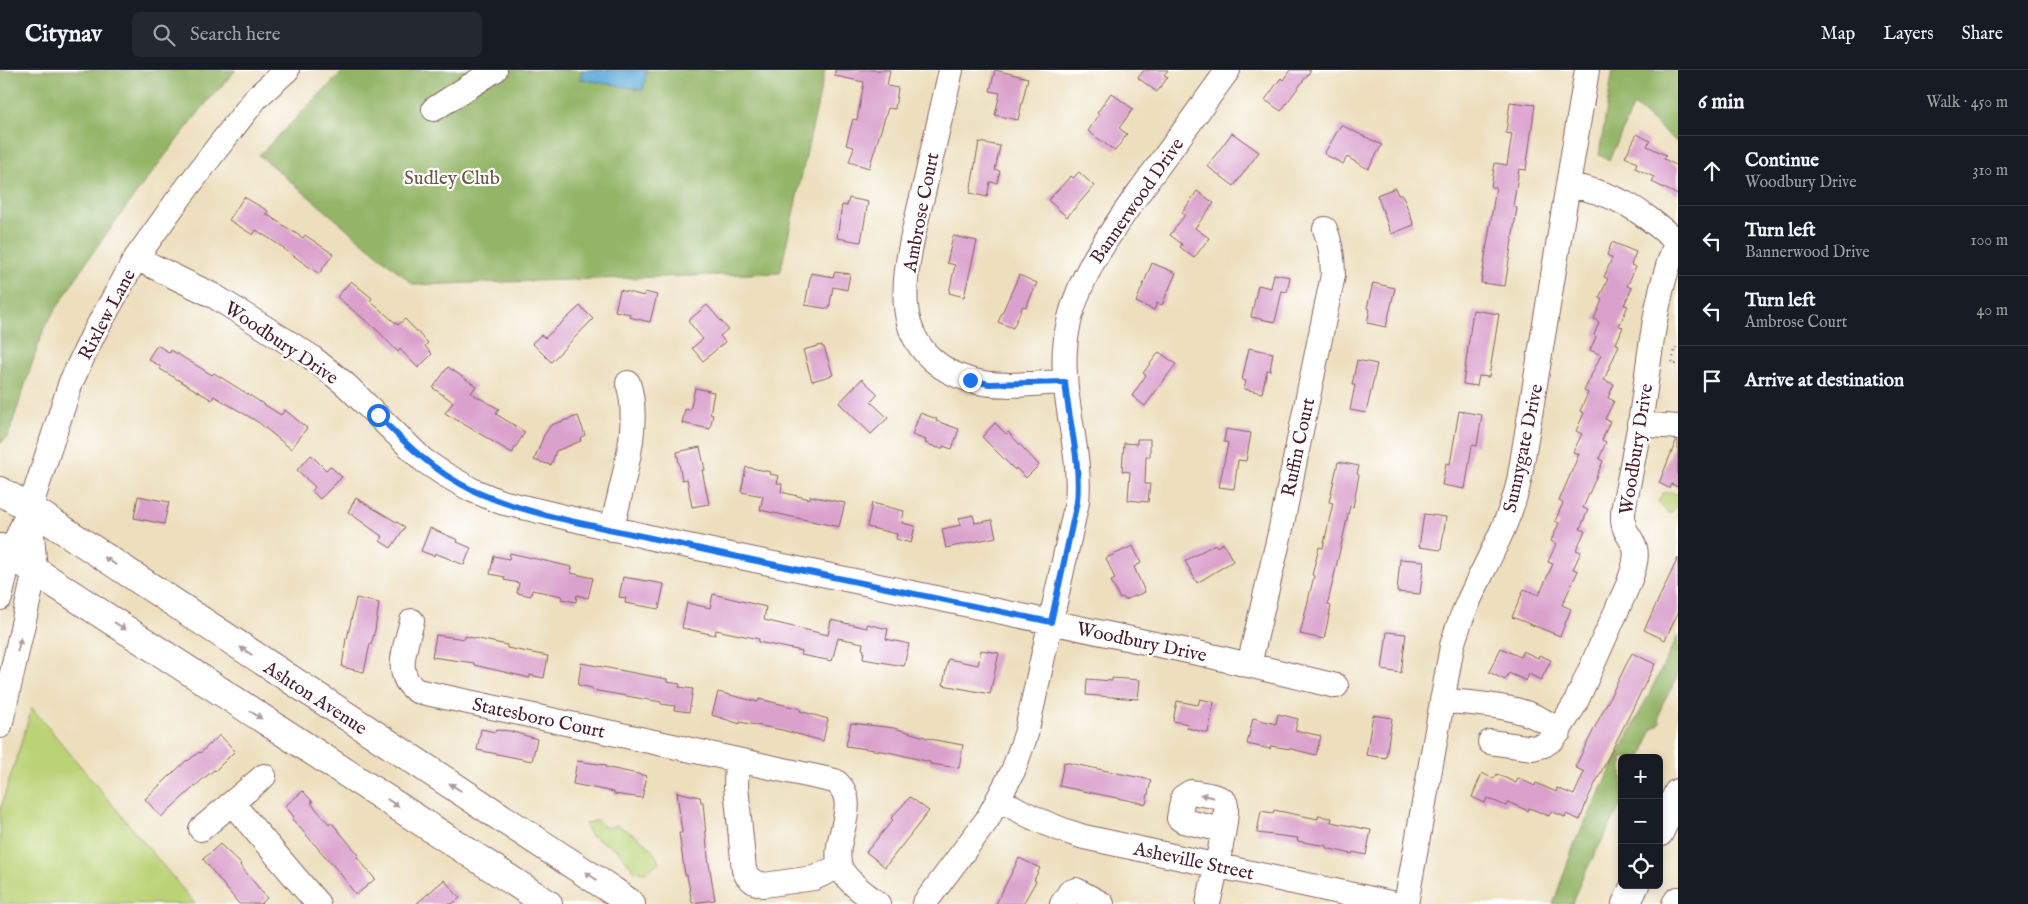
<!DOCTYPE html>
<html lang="en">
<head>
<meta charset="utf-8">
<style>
	:root { --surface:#171b24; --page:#242831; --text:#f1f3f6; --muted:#9ea1a6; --line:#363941 }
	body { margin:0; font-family:"IM FELL English",serif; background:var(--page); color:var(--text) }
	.controls { position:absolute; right:15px; bottom:15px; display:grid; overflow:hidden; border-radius:8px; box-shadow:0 2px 8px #0003 }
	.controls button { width:45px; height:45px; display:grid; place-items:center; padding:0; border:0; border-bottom:1px solid var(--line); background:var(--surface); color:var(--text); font:25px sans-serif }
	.stop { position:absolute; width:15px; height:15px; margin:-11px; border:4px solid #1a73e8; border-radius:50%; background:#fff }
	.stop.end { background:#1a73e8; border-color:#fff; box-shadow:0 1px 5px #0008 }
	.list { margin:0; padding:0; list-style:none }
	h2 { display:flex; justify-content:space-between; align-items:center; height:65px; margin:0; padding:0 20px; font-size:21px }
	h2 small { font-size:16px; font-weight:400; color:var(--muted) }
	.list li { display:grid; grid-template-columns:32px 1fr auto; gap:15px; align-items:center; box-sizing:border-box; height:70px; padding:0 20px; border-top:1px solid var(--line) }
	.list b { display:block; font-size:19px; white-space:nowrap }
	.list p { margin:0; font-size:16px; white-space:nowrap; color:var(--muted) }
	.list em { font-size:16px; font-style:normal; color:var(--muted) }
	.icon { flex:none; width:28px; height:28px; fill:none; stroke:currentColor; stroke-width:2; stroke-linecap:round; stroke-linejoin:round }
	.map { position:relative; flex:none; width:1678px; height:834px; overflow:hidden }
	header { display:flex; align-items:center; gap:30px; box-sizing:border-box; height:70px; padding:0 25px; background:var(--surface); border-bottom:1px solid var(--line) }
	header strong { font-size:24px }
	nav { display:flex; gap:28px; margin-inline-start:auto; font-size:18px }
	.search { width:350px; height:45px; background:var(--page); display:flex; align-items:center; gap:12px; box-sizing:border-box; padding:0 18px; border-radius:8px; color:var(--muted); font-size:19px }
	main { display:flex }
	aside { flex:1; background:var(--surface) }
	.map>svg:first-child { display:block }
	.green { fill:#bbd377; stroke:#827951 }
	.forest { fill:#94b568; stroke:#6f6a4a }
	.water { fill:#5fabd8; stroke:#546582 }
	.building { fill:#daa1cc }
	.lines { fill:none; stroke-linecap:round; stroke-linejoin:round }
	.minor-casing { stroke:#83625e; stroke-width:26 }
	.major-casing { stroke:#83625e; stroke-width:30 }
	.path { stroke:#83625e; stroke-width:2.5; stroke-dasharray:1 4; stroke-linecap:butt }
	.minor { stroke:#fff; stroke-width:24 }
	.major { stroke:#fff; stroke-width:28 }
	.oneway { fill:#ae9aa0 }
	.route { stroke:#1a73e8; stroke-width:6 }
	.labels { text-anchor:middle; stroke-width:4.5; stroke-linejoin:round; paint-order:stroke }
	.park-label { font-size:19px; fill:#6c5542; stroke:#fff }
	.street-label { font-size:19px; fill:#4a1f2b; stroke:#fff }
</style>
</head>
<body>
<header>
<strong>Citynav</strong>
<div class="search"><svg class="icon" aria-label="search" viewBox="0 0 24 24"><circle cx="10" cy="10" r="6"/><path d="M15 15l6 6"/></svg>Search here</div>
<nav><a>Map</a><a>Layers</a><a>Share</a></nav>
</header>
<main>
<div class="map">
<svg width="1678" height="834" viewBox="0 0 1678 834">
	<rect width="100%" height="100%" fill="#fff"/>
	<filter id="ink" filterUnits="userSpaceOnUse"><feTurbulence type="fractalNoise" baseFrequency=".02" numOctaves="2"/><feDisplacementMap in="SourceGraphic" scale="10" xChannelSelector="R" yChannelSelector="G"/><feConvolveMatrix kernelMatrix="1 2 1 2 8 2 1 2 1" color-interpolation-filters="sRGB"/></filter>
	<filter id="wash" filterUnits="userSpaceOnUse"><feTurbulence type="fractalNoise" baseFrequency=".0096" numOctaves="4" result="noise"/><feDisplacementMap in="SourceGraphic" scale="20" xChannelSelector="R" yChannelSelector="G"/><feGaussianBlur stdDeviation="1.12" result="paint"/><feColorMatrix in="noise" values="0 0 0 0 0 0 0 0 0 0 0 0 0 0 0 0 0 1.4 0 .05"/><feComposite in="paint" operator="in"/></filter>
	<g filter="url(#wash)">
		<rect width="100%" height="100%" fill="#eddfbd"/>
		<path class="green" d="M1671,422L1678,425V435L1670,444L1658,432L1663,423Z
			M32,638L195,834H0V740Z
			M597,750L606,758L617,755C637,767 650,771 659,792L647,802L635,801L617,780L590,765L585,754Z"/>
		<path class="forest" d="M0,0H236L207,32L146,110L88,189L44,258L8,366L0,374Z
			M344,0H825L780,203L414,215L259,85Z
			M1613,0H1678V73L1634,35L1609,90L1599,85Z
			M1678,566C1678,577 1678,591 1678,602C1675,621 1656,632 1660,653L1651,661L1642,688H1622V733L1581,810L1572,834H1553L1575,772Z"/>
		<path class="water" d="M582,0H647L643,20L580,9Z"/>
		<g id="blocks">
			<path class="building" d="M835,0H890L887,16L898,18L895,39L888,38L869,98L849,92L854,77L846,75L853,49L857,50L864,12L835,6Z
				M995,0L1028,8L1018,50L995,45L1000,23L990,21Z
				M1144,0H1168L1164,5L1168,7L1157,22L1138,8Z
				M1290,0H1311L1281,41L1265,30L1281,8L1283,10Z
				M1111,23L1133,39L1119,58L1127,64L1115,81L1088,61L1099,45L1097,43Z
				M1510,32L1535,35L1526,100L1519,99L1513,137L1517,138L1505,216L1481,213L1496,117H1491L1495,93L1507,95L1512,64L1506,63Z
				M1341,55L1382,75L1368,99L1347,87L1343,94L1324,84Z
				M1232,63L1259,82L1234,116L1207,96Z
				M1637,64L1650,71L1647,76L1666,85L1664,89L1678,96V125L1652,112L1654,107L1635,98L1637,93L1625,87Z
				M979,72L1000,76L995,100L1000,101L997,113L990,112L987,127L970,123Z
				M1079,102L1094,116L1067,147L1048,130L1071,106L1073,108Z
				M1395,118L1398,125L1402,124L1414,155L1391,164L1377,125Z
				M1197,121L1214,133L1195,158L1209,168L1194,188L1180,177L1182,174L1170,165L1185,145L1182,143Z
				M244,127L268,141L266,144L303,168L305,165L333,184L319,204L284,179V178L256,160L253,165L229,150Z
				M849,128L868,132L861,172L837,168L842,135L847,136Z
				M953,166L977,171L964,227L949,223L955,195L947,193Z
				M1612,172L1636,182L1631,195L1636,197L1627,216L1632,218L1624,235L1628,236L1619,256L1623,257L1616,274L1619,275L1604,310L1614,314L1608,328L1614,331L1605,349L1610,351L1602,370L1606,372L1599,389L1603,391L1583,438L1588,440L1580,459L1585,461L1576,480L1581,482L1573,499L1578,501L1562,535L1571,539L1560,566L1512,547L1524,519L1539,525L1553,494L1548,492L1556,474L1551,471L1559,453L1555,451L1563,433L1559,431L1579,384L1573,382L1582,364L1576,361L1584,343L1580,341L1588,323L1584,321L1601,285L1590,280L1596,267L1594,265L1599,252L1594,249L1602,230L1599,228L1608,209L1604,207L1612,188L1607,185Z
				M1152,193L1176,203L1162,235L1157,233L1154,240L1136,232Z
				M835,202L850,204L847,220L833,217L829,239L805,235L811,203L833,207Z
				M1274,204L1290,207L1287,222L1282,221L1275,252L1251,247L1258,215L1271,218Z
				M1019,205L1037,213L1026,237L1023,236L1013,258L998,252Z
				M351,211L372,228L370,231L398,255L405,249L428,273L425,276L432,284L418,298L400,279L398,282L377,260L337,227Z
				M1373,213L1395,218L1386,257L1367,253L1370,239L1367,238Z
				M620,220L644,226L645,222L657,225L650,252L629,247L630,244L615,241Z
				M707,235L728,259L720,266L725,272L703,291L692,278L703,269L688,251Z
				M580,236L593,249L551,292L532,273L541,265L545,268Z
				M1473,240L1499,244L1489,307L1479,306L1477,316L1463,314Z
				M157,275L170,283L171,280L212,305L214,303L281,345L285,340L307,358L291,379L258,352L214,326L212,330L160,299L161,297L148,289Z
				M822,275V277H824L833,305L812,311L803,280Z
				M1249,278L1273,283L1270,301L1267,300L1262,323L1244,319L1246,311L1242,310Z
				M1159,282L1176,294L1145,336L1132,326L1146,305L1143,303Z
				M1357,290L1377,294L1366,343L1350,340L1355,315H1352Z
				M448,297L476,316L471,323L499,339L496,344L525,362L512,383L445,343L453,332L433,318Z
				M862,309L878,324L871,332L888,348L871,364L839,333Z
				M695,318L714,322L710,344L713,345L710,359L682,353L685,339L690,340Z
				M1459,341L1482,345L1477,376L1472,375L1465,419L1442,415L1446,393L1450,394Z
				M920,343L937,349L936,351L959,359L952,379L943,376V378H938L925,373L926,370L912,365Z
				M578,346L585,365L580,368L581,371L556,381L551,395L534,390L544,365L551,355Z
				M995,353L1006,364L1008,362L1039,395L1026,408L1016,398L1015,400L982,367Z
				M1226,359L1251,363L1246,391L1238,390L1234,419L1219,417L1228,373L1224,372Z
				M1137,369H1150V387H1146L1145,414H1150L1148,432L1128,430L1130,402L1122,401L1124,373L1137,374Z
				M1676,371H1678V417L1671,414L1669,418L1659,413Z
				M700,377L705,400H702L709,434L692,437L687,409L682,410L677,382Z
				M311,385L326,400L330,396L342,407L320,429L312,421L315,417L297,400Z
				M1338,392L1359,396L1357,404L1359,405L1353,437L1350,436L1329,528L1328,535L1331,536L1324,569L1300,564L1314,506L1312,505L1319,477L1323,478L1333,433L1329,432Z
				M746,397L771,402L770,404L779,406L777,413L782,414L781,422L810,429V426L845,433L839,457L760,440L763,426L741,422Z
				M138,426L169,432L164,454L134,448Z
				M356,428L405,457L391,478L380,471L383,467L348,442Z
				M872,433L904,441L902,453L915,456L911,473L896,469L897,464L867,457Z
				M1424,444L1446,447L1441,480L1419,477Z
				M973,445L975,453L992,450L996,467L946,478L942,459L961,455L959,448Z
				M430,458L458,470L457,472L471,478L464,495L435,483L434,486L421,481Z
				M1223,473L1233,491L1197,513L1185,491L1215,474L1217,477Z
				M1133,476L1141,493L1134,497L1145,522L1125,530L1123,527L1120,529L1111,511L1115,509L1106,488Z
				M510,483L572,497L571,503L593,508L588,528L577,525L576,532L561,529L562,526L532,520L531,526L517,523L519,513L504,510L505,507L490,504L494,486L509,489Z
				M1678,488V543L1665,570L1644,560Z
				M1400,489L1424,491L1420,524L1397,522Z
				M623,507L664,514L659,539L625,533L626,528L619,527Z
				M713,524L766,537L764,550L828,565L831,550L867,558V554L888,559L886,569L909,574L904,596L863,589L864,580L862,579L863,573L838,568L832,591L801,585L802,581L758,572L759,569L716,560L715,565L682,558L687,533L710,538Z
				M356,528L379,533L375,560L371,575L370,574L364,602L342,597L346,568L347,569Z
				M1387,562L1406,564L1401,603L1382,600Z
				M436,565L465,569V566L507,575V578L548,586L544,608L530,605V608L474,595V593L432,587Z
				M1501,578L1520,587L1523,581L1538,588L1539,585L1551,590L1541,610L1529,604L1526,611L1509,603L1505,610L1489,602Z
				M981,580L999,583L990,624L943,615L948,589L978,595Z
				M1632,583L1655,594L1588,728L1580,750L1566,744L1565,747L1551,741L1549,746L1529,738L1528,741L1508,732L1506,736L1487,728L1485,733L1472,727L1482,703L1494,709L1497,704L1516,713L1518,708L1535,716L1536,713L1556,722L1557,718L1574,725L1584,702L1575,697Z
				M581,593L667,609V612L680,614L679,617L693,619L689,642L674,640L675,636L661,634V632L592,620V618L578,615Z
				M1112,608L1140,610L1138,629L1086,625L1087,609L1112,611Z
				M718,622L758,632L759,629L801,639L800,641L828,649L823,671L782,660L740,652V654L712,645Z
				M1200,629L1214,632L1208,663L1187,658L1188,654L1173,651L1177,631L1198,635Z
				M1278,644L1298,649L1295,660L1321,666L1316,685L1291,679L1271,676L1270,679L1247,674L1253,648L1276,654Z
				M1373,645L1392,648L1386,688L1366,685Z
				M851,653L894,658L935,670L963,675L959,698L930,694V692L888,682L846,676Z
				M481,659L495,662L496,660L510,661L537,669L532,691L477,680Z
				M220,665L235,681L215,701L214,700L203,709L161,747L145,729L187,690L188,691L199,682L200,683Z
				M577,691L606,695L605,697L647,706L642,728L614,724V722L573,714Z
				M1064,692L1151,710L1146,734L1059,716Z
				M303,721L313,732L311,733L329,754L331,752L359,785L357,787L375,809L356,825L339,802L292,749L294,747L285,736Z
				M677,722L700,727L701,732H703L708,788L715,830L692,833L687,805H685L679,763H682Z
				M910,727L929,741L885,797L866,782L893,750L891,748Z
				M1274,740L1318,749V746L1332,748L1331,752L1371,760L1366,785L1353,782L1352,784L1326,778L1327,776L1297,771L1298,768L1257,763L1261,741L1273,743Z
				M220,774L241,794L240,795L267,828L261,834H239L203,789Z
				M1019,788L1040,798L1034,810L1036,811L1023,834H996Z
				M444,810L460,828L452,834H416Z"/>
		</g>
	</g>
	<g filter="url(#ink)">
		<use href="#blocks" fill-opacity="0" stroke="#83625e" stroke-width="1"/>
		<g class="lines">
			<g class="minor-casing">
				<path id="minor" d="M951,0C942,40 933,79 924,119C915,157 898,215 909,253C917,282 942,302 970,310C1000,319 1035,313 1065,312
					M434,39L495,0
					M1568,115C1620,124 1639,140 1678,172
					M136,188L214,226L310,286L345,314L423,390L444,404L472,420L501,432L674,473L1207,585L1336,616
					M1639,354L1678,357
					M612,459C621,415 642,355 628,313
					M0,528L10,484L30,438L71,312L93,265L136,188L177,131L214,82L257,27L287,0
					M412,551C406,576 392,605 417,621L835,711C863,733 831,769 840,796C845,811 866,824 878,834
					M1249,595L1280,463L1333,205C1333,189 1331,175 1325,159
					M1442,630C1481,635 1529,634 1559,662
					M0,656L35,501L30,440
					M1490,672L1533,678L1544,675L1553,669L1575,634L1628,515C1632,503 1638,490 1635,478C1632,467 1622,462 1623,446C1623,436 1626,426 1628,416C1632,395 1636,374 1640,353C1650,292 1653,229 1677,171
					M737,690L736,716L744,800L747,806L754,812L764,815L814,808L840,796
					M999,729C1027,746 1053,758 1084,767L1395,834
					M232,733L318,834
					M201,759L264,706
					M924,834L987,750L1013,701L1026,664L1077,432C1082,379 1061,331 1065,278C1070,212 1113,159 1150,107C1176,72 1202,36 1228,0
					M1062,834L1070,822L1076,820L1102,834
					M1208,834C1211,819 1231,740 1225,732C1219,725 1200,724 1191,722L1183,727L1179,748L1183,751L1223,760
					M1406,834L1452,576C1468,518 1506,469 1519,411L1587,0"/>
			</g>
			<g class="major-casing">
				<path id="major" d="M0,421L30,438L613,821L631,834
					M0,478L548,834
					M1659,763L1678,723
					M1626,834L1635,815
					M1676,834L1678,831"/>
			</g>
			<path class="path" d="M1676,294L1672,293L1675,278L1678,279"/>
			<use href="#minor" class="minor"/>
			<use href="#major" class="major"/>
		</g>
		<defs><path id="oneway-solid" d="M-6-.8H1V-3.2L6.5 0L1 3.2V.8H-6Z" transform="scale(1.25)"/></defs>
		<g class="oneway">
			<use href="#oneway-solid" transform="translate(110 491) rotate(-147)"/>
			<use href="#oneway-solid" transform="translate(120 556) rotate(33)"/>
			<use href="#oneway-solid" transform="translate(19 575) rotate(-77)"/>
			<use href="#oneway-solid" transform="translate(246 581) rotate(-147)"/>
			<use href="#oneway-solid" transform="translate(256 645) rotate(33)"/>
			<use href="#oneway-solid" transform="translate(455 717) rotate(-147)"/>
			<use href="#oneway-solid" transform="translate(1207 726) rotate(-167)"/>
			<use href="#oneway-solid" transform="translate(393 733) rotate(33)"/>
			<use href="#oneway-solid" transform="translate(591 806) rotate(-147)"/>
		</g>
	</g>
	<g class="lines" filter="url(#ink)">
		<path class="route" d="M378,345C406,375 435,402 472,420C526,445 593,455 651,468C784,498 918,524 1051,552L1077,432C1081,391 1069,353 1065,312L989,314L970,310"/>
	</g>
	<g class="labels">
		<g class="park-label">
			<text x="452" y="114">Sudley Club</text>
		</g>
		<g class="street-label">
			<text transform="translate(1136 130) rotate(-55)" y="7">Bannerwood Drive</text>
			<text transform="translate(920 142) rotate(-79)" y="7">Ambrose Court</text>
			<text transform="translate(106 244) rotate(-62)" y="7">Rixlew Lane</text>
			<text transform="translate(282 272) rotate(34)" y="7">Woodbury Drive</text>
			<text transform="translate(1297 377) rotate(-78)" y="7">Ruffin Court</text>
			<text transform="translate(1522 378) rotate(-78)" y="7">Sunnygate Drive</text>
			<text transform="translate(1635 379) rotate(-81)" y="7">Woodbury Drive</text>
			<text transform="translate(1142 571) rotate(12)" y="7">Woodbury Drive</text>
			<text transform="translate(316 627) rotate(33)" y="7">Ashton Avenue</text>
			<text transform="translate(539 647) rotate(12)" y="7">Statesboro Court</text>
			<text transform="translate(1194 790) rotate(12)" y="7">Asheville Street</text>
		</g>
	</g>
</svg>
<div class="controls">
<button>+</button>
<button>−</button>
<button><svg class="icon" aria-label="locate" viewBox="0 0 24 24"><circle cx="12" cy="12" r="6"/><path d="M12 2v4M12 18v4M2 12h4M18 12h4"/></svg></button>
</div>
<div class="stop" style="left:378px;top:345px"></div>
<div class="stop end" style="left:970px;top:310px"></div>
</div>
<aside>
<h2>6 min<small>Walk · 450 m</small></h2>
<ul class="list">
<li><svg class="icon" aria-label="ahead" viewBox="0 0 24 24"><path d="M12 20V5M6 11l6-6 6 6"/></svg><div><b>Continue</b><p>Woodbury Drive</p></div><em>310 m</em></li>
<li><svg class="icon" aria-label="left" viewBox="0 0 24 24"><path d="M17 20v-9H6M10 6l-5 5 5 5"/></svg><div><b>Turn left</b><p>Bannerwood Drive</p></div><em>100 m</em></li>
<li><svg class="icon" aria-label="left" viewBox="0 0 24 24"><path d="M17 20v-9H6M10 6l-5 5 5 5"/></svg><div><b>Turn left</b><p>Ambrose Court</p></div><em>40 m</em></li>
<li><svg class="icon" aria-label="arrive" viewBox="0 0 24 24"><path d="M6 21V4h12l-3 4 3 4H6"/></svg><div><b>Arrive at destination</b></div></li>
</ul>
</aside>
</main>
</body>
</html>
